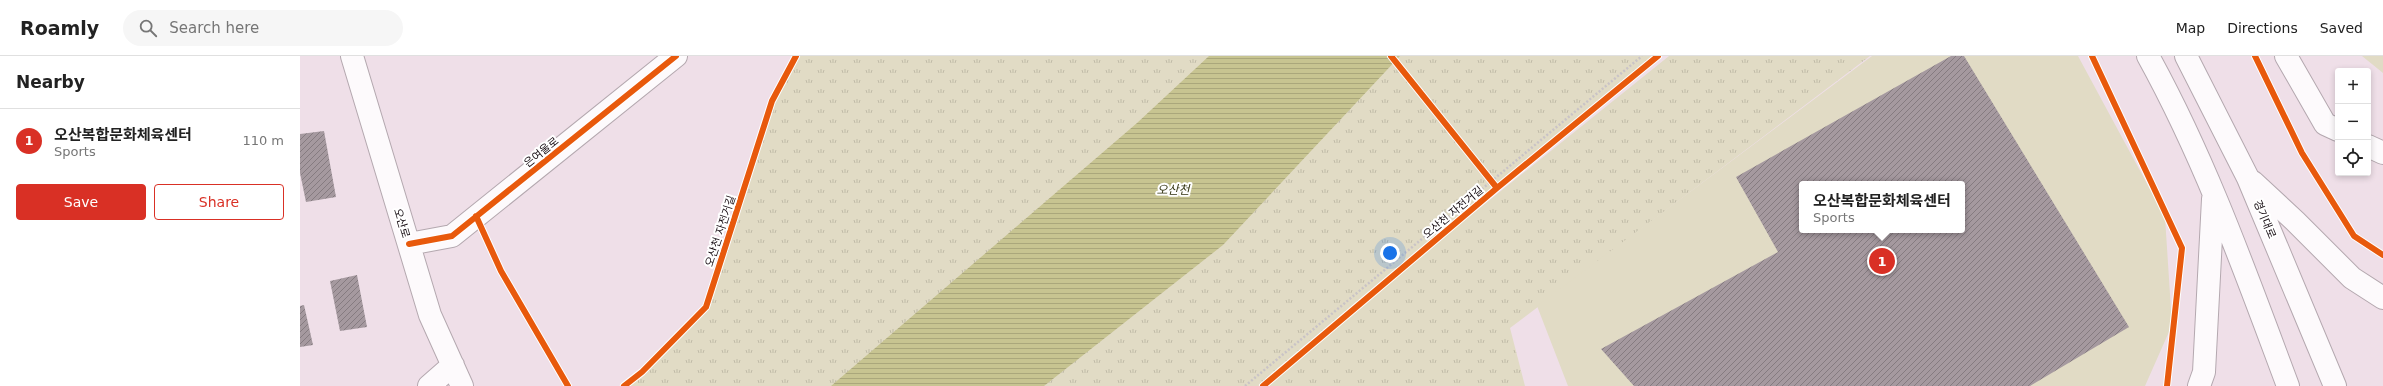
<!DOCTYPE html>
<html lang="en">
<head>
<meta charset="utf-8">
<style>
	:root { --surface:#fff; --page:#f6f6f6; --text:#222; --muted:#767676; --line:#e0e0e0; --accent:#d93025 }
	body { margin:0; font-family:"DejaVu Sans","Noto Sans KR",sans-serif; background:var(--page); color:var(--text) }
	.controls { position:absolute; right:12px; top:12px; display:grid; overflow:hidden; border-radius:4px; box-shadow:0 2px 6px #0003 }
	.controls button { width:36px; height:36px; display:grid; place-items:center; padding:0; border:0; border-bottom:1px solid var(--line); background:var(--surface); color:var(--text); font:20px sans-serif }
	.you { position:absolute; left:1090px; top:197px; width:14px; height:14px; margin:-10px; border:3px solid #fff; border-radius:50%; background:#1a73e8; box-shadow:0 0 0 6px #1a73e833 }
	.badge { display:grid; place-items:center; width:26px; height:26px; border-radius:50%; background:var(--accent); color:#fff; font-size:13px; font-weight:700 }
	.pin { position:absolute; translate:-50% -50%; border:2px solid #fff; box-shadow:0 1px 4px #0006 }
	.popup { position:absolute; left:1499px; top:125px; width:166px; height:52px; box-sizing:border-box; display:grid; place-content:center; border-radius:4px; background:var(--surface); filter:drop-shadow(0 1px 3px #0005); font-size:13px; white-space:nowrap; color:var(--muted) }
	.popup b { font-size:15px; color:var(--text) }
	.popup::after { content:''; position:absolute; left:50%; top:100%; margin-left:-8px; border:8px solid transparent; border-top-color:var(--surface) }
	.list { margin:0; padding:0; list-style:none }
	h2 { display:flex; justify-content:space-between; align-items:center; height:52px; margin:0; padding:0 16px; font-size:17px }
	h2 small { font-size:13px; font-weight:400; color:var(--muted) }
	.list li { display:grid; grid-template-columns:26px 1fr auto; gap:12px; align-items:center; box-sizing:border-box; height:64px; padding:0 16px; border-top:1px solid var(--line) }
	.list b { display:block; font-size:15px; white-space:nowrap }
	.list p { margin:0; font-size:13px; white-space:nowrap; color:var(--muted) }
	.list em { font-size:13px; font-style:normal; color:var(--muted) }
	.actions { display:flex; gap:8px; padding:12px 16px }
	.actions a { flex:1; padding:9px 0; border:1px solid var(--accent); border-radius:4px; text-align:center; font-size:14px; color:var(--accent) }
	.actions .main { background:var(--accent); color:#fff }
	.icon { flex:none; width:22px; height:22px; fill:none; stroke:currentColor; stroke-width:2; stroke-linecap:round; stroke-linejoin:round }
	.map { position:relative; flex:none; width:2083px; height:330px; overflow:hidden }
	header { display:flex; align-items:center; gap:24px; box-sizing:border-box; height:56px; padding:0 20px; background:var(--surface); border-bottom:1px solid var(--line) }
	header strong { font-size:19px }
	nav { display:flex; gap:22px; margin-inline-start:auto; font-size:14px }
	.search { width:280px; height:36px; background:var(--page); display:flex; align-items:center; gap:10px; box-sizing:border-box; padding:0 14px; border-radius:22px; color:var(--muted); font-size:15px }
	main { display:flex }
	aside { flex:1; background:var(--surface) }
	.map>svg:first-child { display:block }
	.park { fill:url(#park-tufts) }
	.pitch { fill:#e1dbc5; fill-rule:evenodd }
	.water { fill:url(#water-rules) }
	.building { fill:url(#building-hatch); fill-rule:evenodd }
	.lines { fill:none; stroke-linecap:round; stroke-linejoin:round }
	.minor-casing { stroke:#b4a8af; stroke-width:24 }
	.major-casing { stroke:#b4a8af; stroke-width:24 }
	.path { stroke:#c9c3c6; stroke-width:2.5; stroke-dasharray:2 2; stroke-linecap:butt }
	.minor { stroke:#fdfafc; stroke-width:22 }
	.major { stroke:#fdfafc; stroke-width:22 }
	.cycleway-casing { stroke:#fff; stroke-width:8 }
	.cycleway { stroke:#e8590c; stroke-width:6 }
	.labels { text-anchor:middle; stroke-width:4; stroke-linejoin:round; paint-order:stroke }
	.street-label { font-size:11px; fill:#150b11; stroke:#fff }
	.water-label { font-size:12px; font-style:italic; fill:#313210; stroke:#fff }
</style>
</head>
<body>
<header>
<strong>Roamly</strong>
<div class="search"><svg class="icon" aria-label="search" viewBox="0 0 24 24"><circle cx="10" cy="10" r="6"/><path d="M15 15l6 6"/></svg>Search here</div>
<nav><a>Map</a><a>Directions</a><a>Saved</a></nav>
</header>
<main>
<aside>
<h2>Nearby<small></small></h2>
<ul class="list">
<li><span class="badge">1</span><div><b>오산복합문화체육센터</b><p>Sports</p></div><em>110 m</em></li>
</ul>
<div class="actions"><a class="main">Save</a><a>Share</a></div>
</aside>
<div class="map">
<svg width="2083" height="330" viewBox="0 0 2083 330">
	<defs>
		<pattern id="park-tufts" width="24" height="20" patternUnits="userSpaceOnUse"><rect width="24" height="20" fill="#e1dbc5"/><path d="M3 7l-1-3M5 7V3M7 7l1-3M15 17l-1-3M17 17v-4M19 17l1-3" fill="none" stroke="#c0bba8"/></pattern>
		<pattern id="water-rules" width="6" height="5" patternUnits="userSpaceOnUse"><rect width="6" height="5" fill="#c7c491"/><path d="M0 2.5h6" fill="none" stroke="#aaa77c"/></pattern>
		<pattern id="building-hatch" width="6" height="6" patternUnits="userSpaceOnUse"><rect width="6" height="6" fill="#a5999f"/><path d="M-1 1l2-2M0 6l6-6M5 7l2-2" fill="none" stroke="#857b80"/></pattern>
	</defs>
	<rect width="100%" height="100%" fill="#efdfe8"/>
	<path class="park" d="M496,0H1358L1197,132L1064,245L1369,0H1570L1210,272L1225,330H324L342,316L406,251L472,45Z"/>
	<path class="pitch" d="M1572,0H1778L1865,161L1872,269L1845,330H1268L1237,250ZM1502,128H1662V174H1502Z
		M2062,0H2083V17Z"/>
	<path class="water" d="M909,0H1100L923,189L744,330H531L837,67Z"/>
	<path class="building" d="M1651,0H1664L1829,271L1730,330H1334L1301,293L1478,196L1436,121ZM1502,128H1662V174H1502Z
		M24,75L36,141L6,146L0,117V78Z
		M57,219L67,271L40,275L30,225Z
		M4,249L13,289L0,291V250Z"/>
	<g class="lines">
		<g class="minor-casing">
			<path id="minor" d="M52,0L130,259L162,330
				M1986,0L2025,68L2038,74
				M2068,90L2083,97
				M109,188L152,180L376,0
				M129,330L153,309"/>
		</g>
		<g class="major-casing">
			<path id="major" d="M1848,0C1906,105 1946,218 1988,330
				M1886,0L1948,122L2035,330
				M1953,126L1995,165L2052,222L2083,242
				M1899,330L1904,316L1913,143"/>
		</g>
		<path class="path" d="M945,330L1342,0"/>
		<use href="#minor" class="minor"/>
		<use href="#major" class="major"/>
		<g class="cycleway-casing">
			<path id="cycleway" d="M1091,0L1197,132
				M1792,0L1882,192L1867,330
				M1955,0L2002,97L2054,180L2083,199
				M176,160L201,215L268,330
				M109,188L152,180L376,0
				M324,330L342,316L406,251L472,45L496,0
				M963,330L1197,132L1358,0"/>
		</g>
		<use href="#cycleway" class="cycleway"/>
	</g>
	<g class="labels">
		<g class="street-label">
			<text transform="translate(241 96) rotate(-39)" y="4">은여울로</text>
			<text transform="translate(1153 156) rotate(-40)" y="4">오산천 자전거길</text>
			<text transform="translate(1965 163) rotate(67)" y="4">경기대로</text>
			<text transform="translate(102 167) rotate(73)" y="4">오산로</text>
			<text transform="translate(420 175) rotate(-72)" y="4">오산천 자전거길</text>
		</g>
		<g class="water-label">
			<text x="873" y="138">오산천</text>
		</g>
	</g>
</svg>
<div class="controls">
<button>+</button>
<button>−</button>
<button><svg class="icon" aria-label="locate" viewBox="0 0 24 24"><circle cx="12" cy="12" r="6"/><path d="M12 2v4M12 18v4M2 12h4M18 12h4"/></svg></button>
</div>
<div class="you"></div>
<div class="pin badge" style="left:1582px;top:205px">1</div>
<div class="popup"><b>오산복합문화체육센터</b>Sports</div>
</div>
</main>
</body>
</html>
